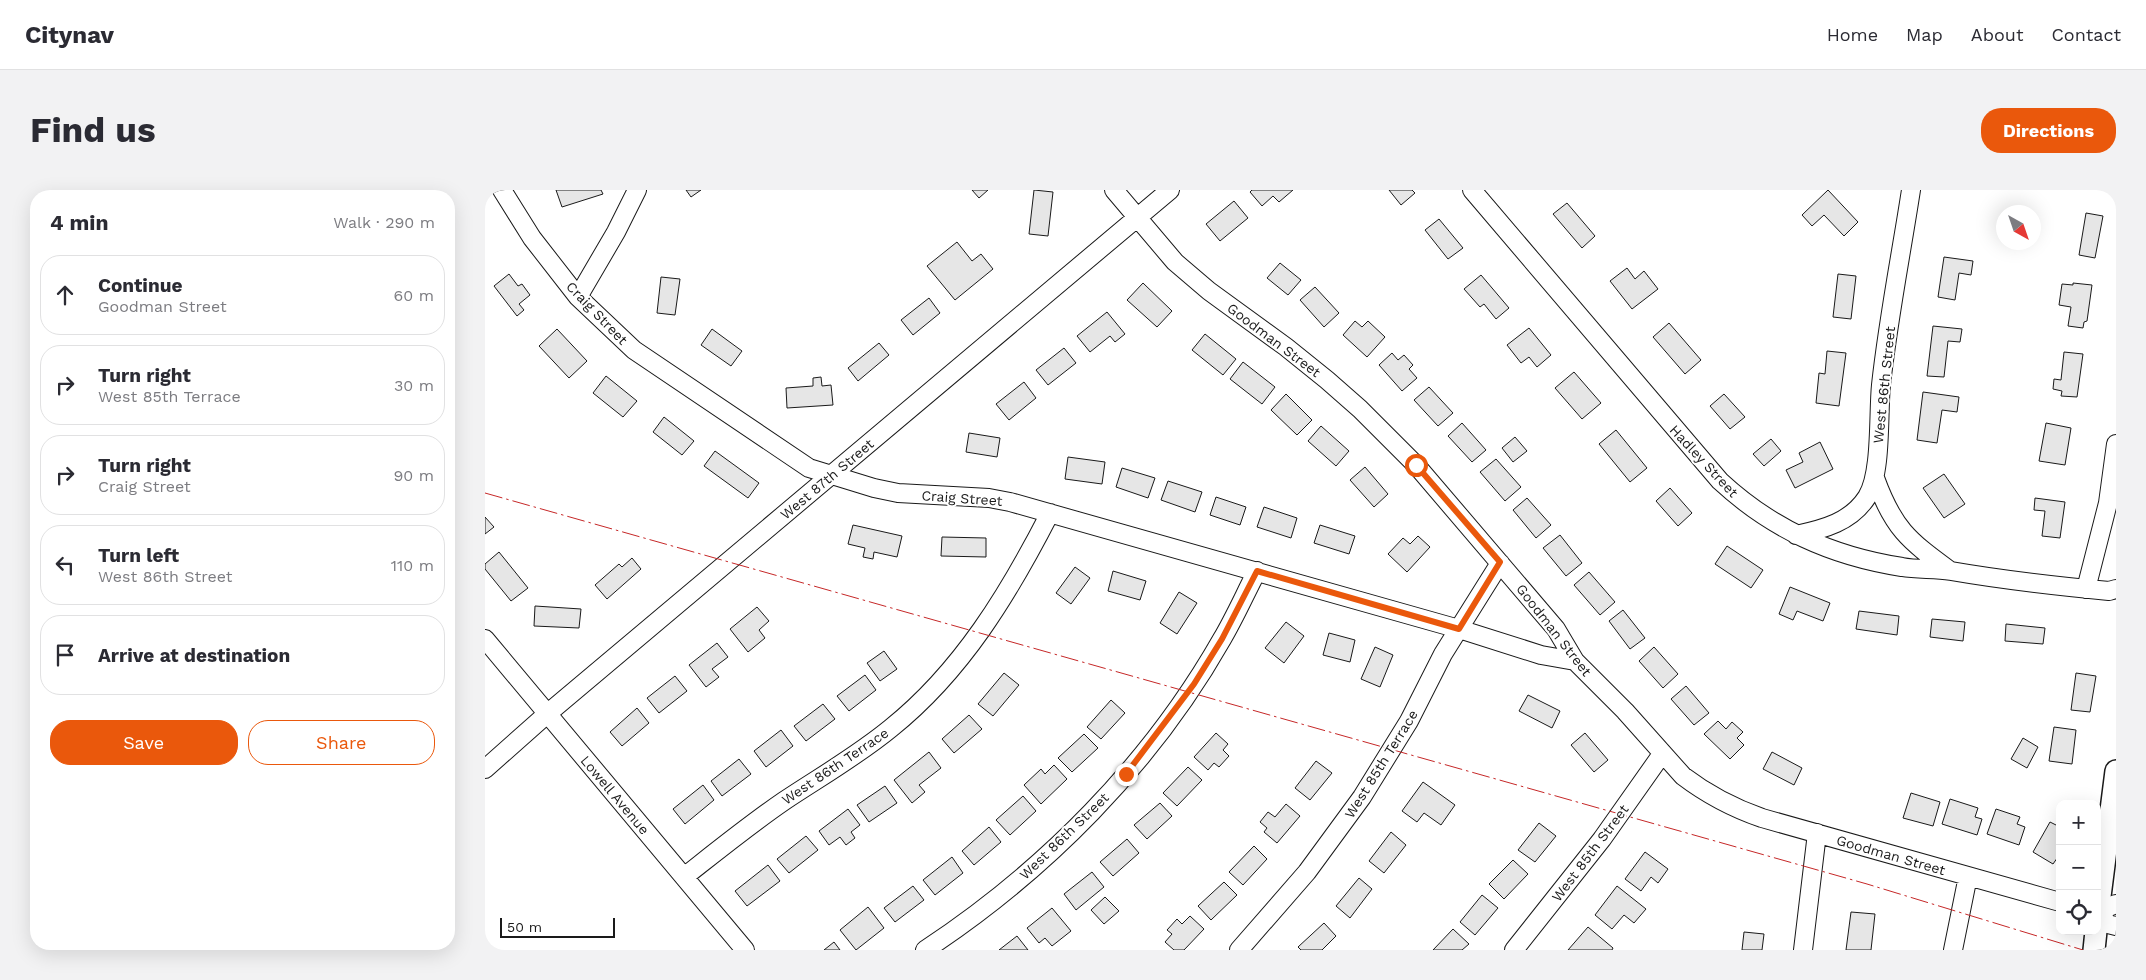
<!DOCTYPE html>
<html lang="en">
<head>
<meta charset="utf-8">
<style>
	:root { --surface:#fff; --page:#f2f2f3; --text:#2b2b33; --muted:#7c7c81; --line:#e1e1e2; --accent:#ea580c }
	body { margin:0; font-family:"Work Sans",sans-serif; background:var(--page); color:var(--text) }
	.controls { position:absolute; right:15px; bottom:15px; display:grid; overflow:hidden; border-radius:10px; box-shadow:0 5px 20px #0002 }
	.controls button { width:45px; height:45px; display:grid; place-items:center; padding:0; border:0; border-bottom:1px solid var(--line); background:var(--surface); color:var(--text); font:25px sans-serif }
	.compass { position:absolute; left:1511px; top:15px; width:45px; height:45px; border-radius:50%; background:var(--surface); box-shadow:0 5px 20px #0002; rotate:140deg }
	.scale { position:absolute; left:15px; bottom:12px; width:115px; box-sizing:border-box; padding-left:5px; border:2px solid #1a1a1a; border-top:0; font-size:14px; line-height:18px; white-space:nowrap; color:#1a1a1a; -webkit-text-stroke:4px #fff; paint-order:stroke }
	.stop { position:absolute; width:15px; height:15px; margin:-11px; border:4px solid #ea580c; border-radius:50%; background:#fff }
	.stop.end { background:#ea580c; border-color:#fff; box-shadow:0 1px 5px #0008 }
	.list { margin:0; padding:0; list-style:none }
	h2 { display:flex; justify-content:space-between; align-items:center; height:65px; margin:0; padding:0 20px; font-size:21px }
	h2 small { font-size:16px; font-weight:400; color:var(--muted) }
	.list li { display:grid; grid-template-columns:32px 1fr auto; gap:15px; align-items:center; box-sizing:border-box; height:80px; margin:0 10px 10px; padding:0 10px; border:1px solid var(--line); border-radius:20px }
	.list b { display:block; font-size:19px; white-space:nowrap }
	.list p { margin:0; font-size:16px; white-space:nowrap; color:var(--muted) }
	.list em { font-size:16px; font-style:normal; color:var(--muted) }
	.actions { display:flex; gap:10px; padding:15px 20px }
	.actions a { flex:1; padding:11px 0; border:1px solid var(--accent); border-radius:20px; text-align:center; font-size:18px; color:var(--accent) }
	.actions .main { background:var(--accent); color:#fff }
	.icon { flex:none; width:28px; height:28px; fill:none; stroke:currentColor; stroke-width:2; stroke-linecap:round; stroke-linejoin:round }
	.map { position:relative; flex:none; width:1631px; height:760px; overflow:hidden; border-radius:20px }
	header { display:flex; align-items:center; gap:30px; box-sizing:border-box; height:70px; padding:0 25px; background:var(--surface); border-bottom:1px solid var(--line) }
	header strong { font-size:24px }
	nav { display:flex; gap:28px; margin-inline-start:auto; font-size:18px }
	.intro { display:flex; align-items:center; justify-content:space-between; box-sizing:border-box; height:120px; padding:0 30px }
	h1 { margin:0; font-size:35px }
	.button { padding:12px 22px; border-radius:20px; background:var(--accent); color:#fff; font-size:18px; font-weight:700 }
	main { display:flex; gap:30px; padding:0 30px }
	aside { flex:1; background:var(--surface); border-radius:20px; box-shadow:0 5px 20px #0002 }
	.map>svg:first-child { display:block }
	.building { fill:#e6e6e6; stroke:#1a1a1a }
	.lines { fill:none; stroke-linecap:round; stroke-linejoin:round }
	.minor-casing { stroke:#1a1a1a; stroke-width:20 }
	.major-casing { stroke:#1a1a1a; stroke-width:24 }
	.minor { stroke:#fff; stroke-width:18 }
	.major { stroke:#fff; stroke-width:21 }
	.power { stroke:#c62828; stroke-width:1; stroke-dasharray:18 4 2.5 4; stroke-linecap:butt }
	.route { stroke:#ea580c; stroke-width:6 }
	.labels { text-anchor:middle; stroke-width:4; stroke-linejoin:round; paint-order:stroke }
	.street-label { font-size:14px; fill:#1a1a1a; stroke:#fff }
</style>
</head>
<body>
<header>
<strong>Citynav</strong>
<nav><a>Home</a><a>Map</a><a>About</a><a>Contact</a></nav>
</header>
<div class="intro"><h1>Find us</h1><a class="button">Directions</a></div>
<main>
<aside>
<h2>4 min<small>Walk · 290 m</small></h2>
<ul class="list">
<li><svg class="icon" aria-label="ahead" viewBox="0 0 24 24"><path d="M12 20V5M6 11l6-6 6 6"/></svg><div><b>Continue</b><p>Goodman Street</p></div><em>60 m</em></li>
<li><svg class="icon" aria-label="right" viewBox="0 0 24 24"><path d="M7 20v-9h11M14 6l5 5-5 5"/></svg><div><b>Turn right</b><p>West 85th Terrace</p></div><em>30 m</em></li>
<li><svg class="icon" aria-label="right" viewBox="0 0 24 24"><path d="M7 20v-9h11M14 6l5 5-5 5"/></svg><div><b>Turn right</b><p>Craig Street</p></div><em>90 m</em></li>
<li><svg class="icon" aria-label="left" viewBox="0 0 24 24"><path d="M17 20v-9H6M10 6l-5 5 5 5"/></svg><div><b>Turn left</b><p>West 86th Street</p></div><em>110 m</em></li>
<li><svg class="icon" aria-label="arrive" viewBox="0 0 24 24"><path d="M6 21V4h12l-3 4 3 4H6"/></svg><div><b>Arrive at destination</b></div></li>
</ul>
<div class="actions"><a class="main">Save</a><a>Share</a></div>
</aside>
<div class="map">
<svg width="1631" height="760" viewBox="0 0 1631 760">
	<rect width="100%" height="100%" fill="#fff"/>
	<path class="building" d="M71,0H116L118,4L77,17Z
		M201,0H216L206,7Z
		M487,0H503L494,8Z
		M549,0L568,2L563,46L544,44Z
		M767,0H808L794,12L788,6L777,16L765,2Z
		M904,0H927L930,3L916,15Z
		M1343,0L1373,32L1359,46L1339,25L1327,36L1317,25Z
		M749,11L763,28L735,51L721,34Z
		M1082,13L1110,46L1097,58L1068,24Z
		M1601,23L1618,26L1610,68L1594,65Z
		M954,29L978,58L963,69L940,40Z
		M472,52L487,71L496,64L508,79L470,110L442,76Z
		M1459,67L1488,71L1486,85L1474,83L1470,110L1453,107Z
		M795,73L816,90L803,105L782,88Z
		M1142,78L1150,89L1159,81L1173,99L1147,119L1125,91Z
		M24,84L33,96L37,94L45,105L34,114L39,120L32,126L9,96Z
		M1353,84L1371,86L1366,129L1348,127Z
		M996,85L1024,118L1011,129L999,114L995,117L979,99Z
		M176,87L195,89L190,125L172,123Z
		M658,93L687,121L672,137L642,110Z
		M1588,93L1607,95L1602,131L1599,132L1598,138L1583,136L1586,117L1574,115L1577,94L1588,95Z
		M830,97L854,123L839,137L815,110Z
		M444,108L455,123L428,145L416,130Z
		M622,122L640,144L630,152L625,146L605,162L592,146Z
		M870,131L877,137L883,131L900,147L882,167L858,145Z
		M1184,133L1216,170L1200,184L1168,147Z
		M1448,136L1477,139L1475,152L1463,151L1459,187L1442,186Z
		M1044,138L1066,165L1052,177L1044,167L1036,173L1022,155Z
		M72,139L102,171L84,188L54,156Z
		M227,139L257,161L246,176L216,155Z
		M720,144L751,169L738,185L707,160Z
		M394,153L404,165L373,191L363,178Z
		M579,158L591,173L563,195L551,180Z
		M1342,161L1361,163L1354,216L1331,213L1334,183L1340,184Z
		M1579,162L1598,164L1592,207L1576,206L1577,201L1568,199L1569,189L1576,190Z
		M907,163L913,170L919,165L928,175L924,179L932,188L917,201L894,175Z
		M758,172L790,197L777,214L745,189Z
		M1089,182L1116,213L1097,229L1070,198Z
		M121,186L152,211L138,227L108,203Z
		M336,187L337,196L346,195L348,215L302,218L301,198L328,196V188Z
		M539,192L551,208L524,230L511,214Z
		M944,197L968,223L953,236L929,210Z
		M1438,202L1474,207L1472,222L1457,220L1452,253L1432,250Z
		M801,204L827,230L812,245L786,220Z
		M1239,204L1260,227L1245,239L1225,216Z
		M179,227L209,251L197,265L168,242Z
		M977,233L1001,260L987,272L963,246Z
		M1561,233L1586,238L1580,275L1554,271Z
		M836,236L864,261L851,276L823,251Z
		M1131,240L1162,278L1145,292L1114,254Z
		M484,243L515,248L512,267L481,262Z
		M1030,247L1042,261L1028,272L1017,258Z
		M1286,249L1296,261L1279,276L1268,264Z
		M1335,252L1348,279L1310,298L1301,280L1318,272L1314,263Z
		M230,261L274,293L263,308L219,276Z
		M583,267L620,272L617,294L580,289Z
		M1011,269L1036,297L1020,311L995,282Z
		M880,277L903,304L889,317L865,290Z
		M637,278L670,288L663,308L631,297Z
		M1459,284L1480,314L1459,328L1438,298Z
		M683,291L717,302L710,322L676,310Z
		M1185,298L1207,323L1193,336L1171,311Z
		M731,307L761,317L755,335L725,325Z
		M1042,308L1066,335L1051,348L1028,320Z
		M1550,308L1580,312L1575,348L1557,346L1560,321L1549,320Z
		M779,317L812,328L806,348L772,337Z
		M0,327L9,337L0,344Z
		M368,335L417,346L412,367L389,362L388,369L378,367L380,358L363,354Z
		M835,335L870,346L864,364L829,353Z
		M1075,345L1097,373L1081,386L1058,358Z
		M933,346L945,357L922,382L903,364L918,348L925,354Z
		M457,347L501,348V367L456,366Z
		M1242,356L1278,380L1266,398L1230,374Z
		M14,362L43,398L26,411L0,379V374Z
		M147,368L156,379L122,409L110,395L134,374L137,377Z
		M590,377L605,388L586,414L571,403Z
		M628,381L661,391L655,410L623,401Z
		M1104,382L1130,412L1115,425L1089,395Z
		M1305,397L1345,413L1338,431L1312,421L1308,430L1294,424Z
		M694,402L712,413L692,444L675,433Z
		M50,416L96,419L94,438L49,436Z
		M272,417L284,431L274,440L280,448L263,462L245,439Z
		M1138,420L1160,448L1145,459L1124,431Z
		M1374,421L1414,426L1412,445L1371,439Z
		M1447,429L1480,432L1478,451L1445,447Z
		M801,432L819,446L799,473L780,458Z
		M1521,434L1560,438L1558,454L1520,451Z
		M844,443L870,450L865,472L838,465Z
		M232,453L243,467L227,479L234,487L221,497L204,475Z
		M890,457L908,465L895,497L876,489Z
		M1169,457L1193,484L1178,498L1154,471Z
		M399,461L412,479L395,491L382,473Z
		M519,483L534,495L508,526L493,514Z
		M1591,483L1611,486L1605,522L1586,520Z
		M380,485L391,500L364,521L352,506Z
		M190,486L202,501L174,523L162,508Z
		M1201,496L1224,523L1209,535L1186,509Z
		M1043,505L1075,521L1067,538L1034,521Z
		M626,510L640,523L616,549L602,537Z
		M338,514L350,529L321,551L309,536Z
		M152,518L164,533L137,556L125,542Z
		M484,525L497,539L469,563L457,549Z
		M1233,531L1241,539L1247,532L1258,542L1252,548L1259,555L1245,569L1219,544Z
		M1569,537L1591,540L1587,574L1564,571Z
		M296,540L308,556L281,577L269,561Z
		M731,543L743,554L738,560L744,566L734,577L729,573L723,580L709,567Z
		M1100,543L1123,570L1109,582L1086,555Z
		M599,544L613,558L587,582L573,568Z
		M1538,548L1553,557L1542,578L1526,569Z
		M444,562L456,578L434,595L440,602L427,613L409,590Z
		M1287,562L1317,578L1309,595L1278,579Z
		M254,569L266,584L237,606L226,591Z
		M831,571L847,583L825,610L810,598Z
		M569,575L582,589L556,614L539,595L556,579L560,584Z
		M703,577L717,590L692,616L678,603Z
		M938,592L970,615L956,635L939,623L932,632L917,621Z
		M218,595L229,610L200,634L188,619Z
		M400,596L412,613L384,632L372,615Z
		M1426,603L1455,612L1448,636L1418,628Z
		M538,606L551,621L525,645L511,630Z
		M1465,609L1493,618L1490,627L1497,629L1492,645L1457,634Z
		M675,613L687,626L662,649L649,635Z
		M801,614L815,626L792,653L779,642L782,638L775,632L783,622L790,627Z
		M363,619L375,635L366,642L370,648L361,655L355,647L344,655L334,641Z
		M1511,619L1535,627L1532,634L1540,637L1534,655L1502,644Z
		M1565,632L1575,637V664L1568,674L1548,662Z
		M1054,633L1071,646L1050,672L1033,660Z
		M504,637L516,652L489,675L477,661Z
		M906,642L921,655L899,683L884,671Z
		M321,646L333,660L304,683L292,669Z
		M642,649L654,663L628,686L615,672Z
		M769,656L782,669L758,695L744,682Z
		M1160,662L1183,679L1173,693L1166,687L1156,701L1140,689Z
		M467,667L478,683L450,705L438,690Z
		M1028,670L1043,684L1019,709L1004,694Z
		M283,675L295,691L262,716L250,701Z
		M607,682L619,697L591,720L579,704Z
		M874,688L887,699L865,728L851,716Z
		M739,692L752,705L726,730L713,716Z
		M428,696L439,710L410,732L399,718Z
		M1132,696L1161,719L1149,733L1139,725L1127,739L1110,725Z
		M997,705L1013,718L990,745L975,732Z
		M620,707L634,721L619,734L606,720Z
		M383,717L399,738L371,760L355,740Z
		M567,718L586,741L567,756L560,748L554,753L542,738Z
		M1366,722L1390,724L1386,760H1361Z
		M705,726L719,739L699,760H689L680,752L687,744L682,740L692,729L697,734Z
		M839,733L851,746L837,760H816L813,757Z
		M1103,737L1128,758L1127,760H1083Z
		M968,739L984,754L977,760H948Z
		M1259,742L1279,744L1277,760H1257Z
		M532,746L543,760H514Z
		M349,752L355,760H339Z"/>
	<g class="lines">
		<g class="minor-casing">
			<path id="minor" d="M17,0L47,48L93,107L149,160L324,278L389,298L413,303L504,308L525,312L974,439L1056,465L1090,471
				M629,0L690,72L724,101L801,157L842,190L875,219L931,275L1071,439L1090,471L1140,521L1198,586C1223,605 1248,618 1277,628L1575,712
				M987,0L1235,291C1287,339 1346,366 1417,377C1433,380 1450,378 1466,381C1518,390 1571,396 1624,401L1631,399
				M93,107L131,42L152,0
				M1390,288C1408,338 1423,350 1464,380
				M1311,345C1339,339 1366,332 1382,307C1397,283 1393,224 1396,195C1403,130 1416,65 1426,0
				M1601,399L1623,313L1631,254
				M0,449L260,760
				M0,579L62,524L685,0
				M199,687C232,661 264,635 299,611C335,587 372,566 406,538C477,481 524,403 565,323
				M1613,721L1623,734L1631,736
				M1613,721L1631,714
				M440,760C560,681 666,574 737,449C750,427 760,404 772,381
				M754,760L822,682L877,607L924,531L958,464L1015,373
				M1029,760L1117,649L1177,564
				M1318,760L1332,643
				M1468,760L1483,686"/>
		</g>
		<g class="major-casing">
			<path id="major" d="M1612,730L1631,581
				M1609,760L1611,741"/>
		</g>
		<use href="#minor" class="minor"/>
		<use href="#major" class="major"/>
		<path class="power" d="M0,303L1382,694L1598,760"/>
	</g>
	<g class="lines">
		<path class="route" d="M641,584L709,494L737,449L772,381L974,439L1015,372L931,275"/>
	</g>
	<g class="labels">
		<g class="street-label">
			<text transform="translate(112 123) rotate(46)" y="5">Craig Street</text>
			<text transform="translate(789 150) rotate(37)" y="5">Goodman Street</text>
			<text transform="translate(1399 195) rotate(-84)" y="5">West 86th Street</text>
			<text transform="translate(1219 271) rotate(47)" y="5">Hadley Street</text>
			<text transform="translate(342 289) rotate(-40)" y="5">West 87th Street</text>
			<text transform="translate(477 308) rotate(4)" y="5">Craig Street</text>
			<text transform="translate(1069 440) rotate(52)" y="5">Goodman Street</text>
			<text transform="translate(896 574) rotate(-58)" y="5">West 85th Terrace</text>
			<text transform="translate(350 576) rotate(-34)" y="5">West 86th Terrace</text>
			<text transform="translate(130 605) rotate(50)" y="5">Lowell Avenue</text>
			<text transform="translate(579 646) rotate(-44)" y="5">West 86th Street</text>
			<text transform="translate(1105 663) rotate(-53)" y="5">West 85th Street</text>
			<text transform="translate(1406 665) rotate(16)" y="5">Goodman Street</text>
		</g>
	</g>
</svg>
<div class="controls">
<button>+</button>
<button>−</button>
<button><svg class="icon" aria-label="locate" viewBox="0 0 24 24"><circle cx="12" cy="12" r="6"/><path d="M12 2v4M12 18v4M2 12h4M18 12h4"/></svg></button>
</div>
<svg class="compass" viewBox="-18 -18 36 36"><path d="M0-13l5 13h-10z" fill="#e53935"/><path d="M0 13l5-13h-10z" fill="#7c7c81"/></svg>
<div class="scale">50 m</div>
<div class="stop" style="left:931px;top:275px"></div>
<div class="stop end" style="left:641px;top:584px"></div>
</div>
</main>
</body>
</html>
